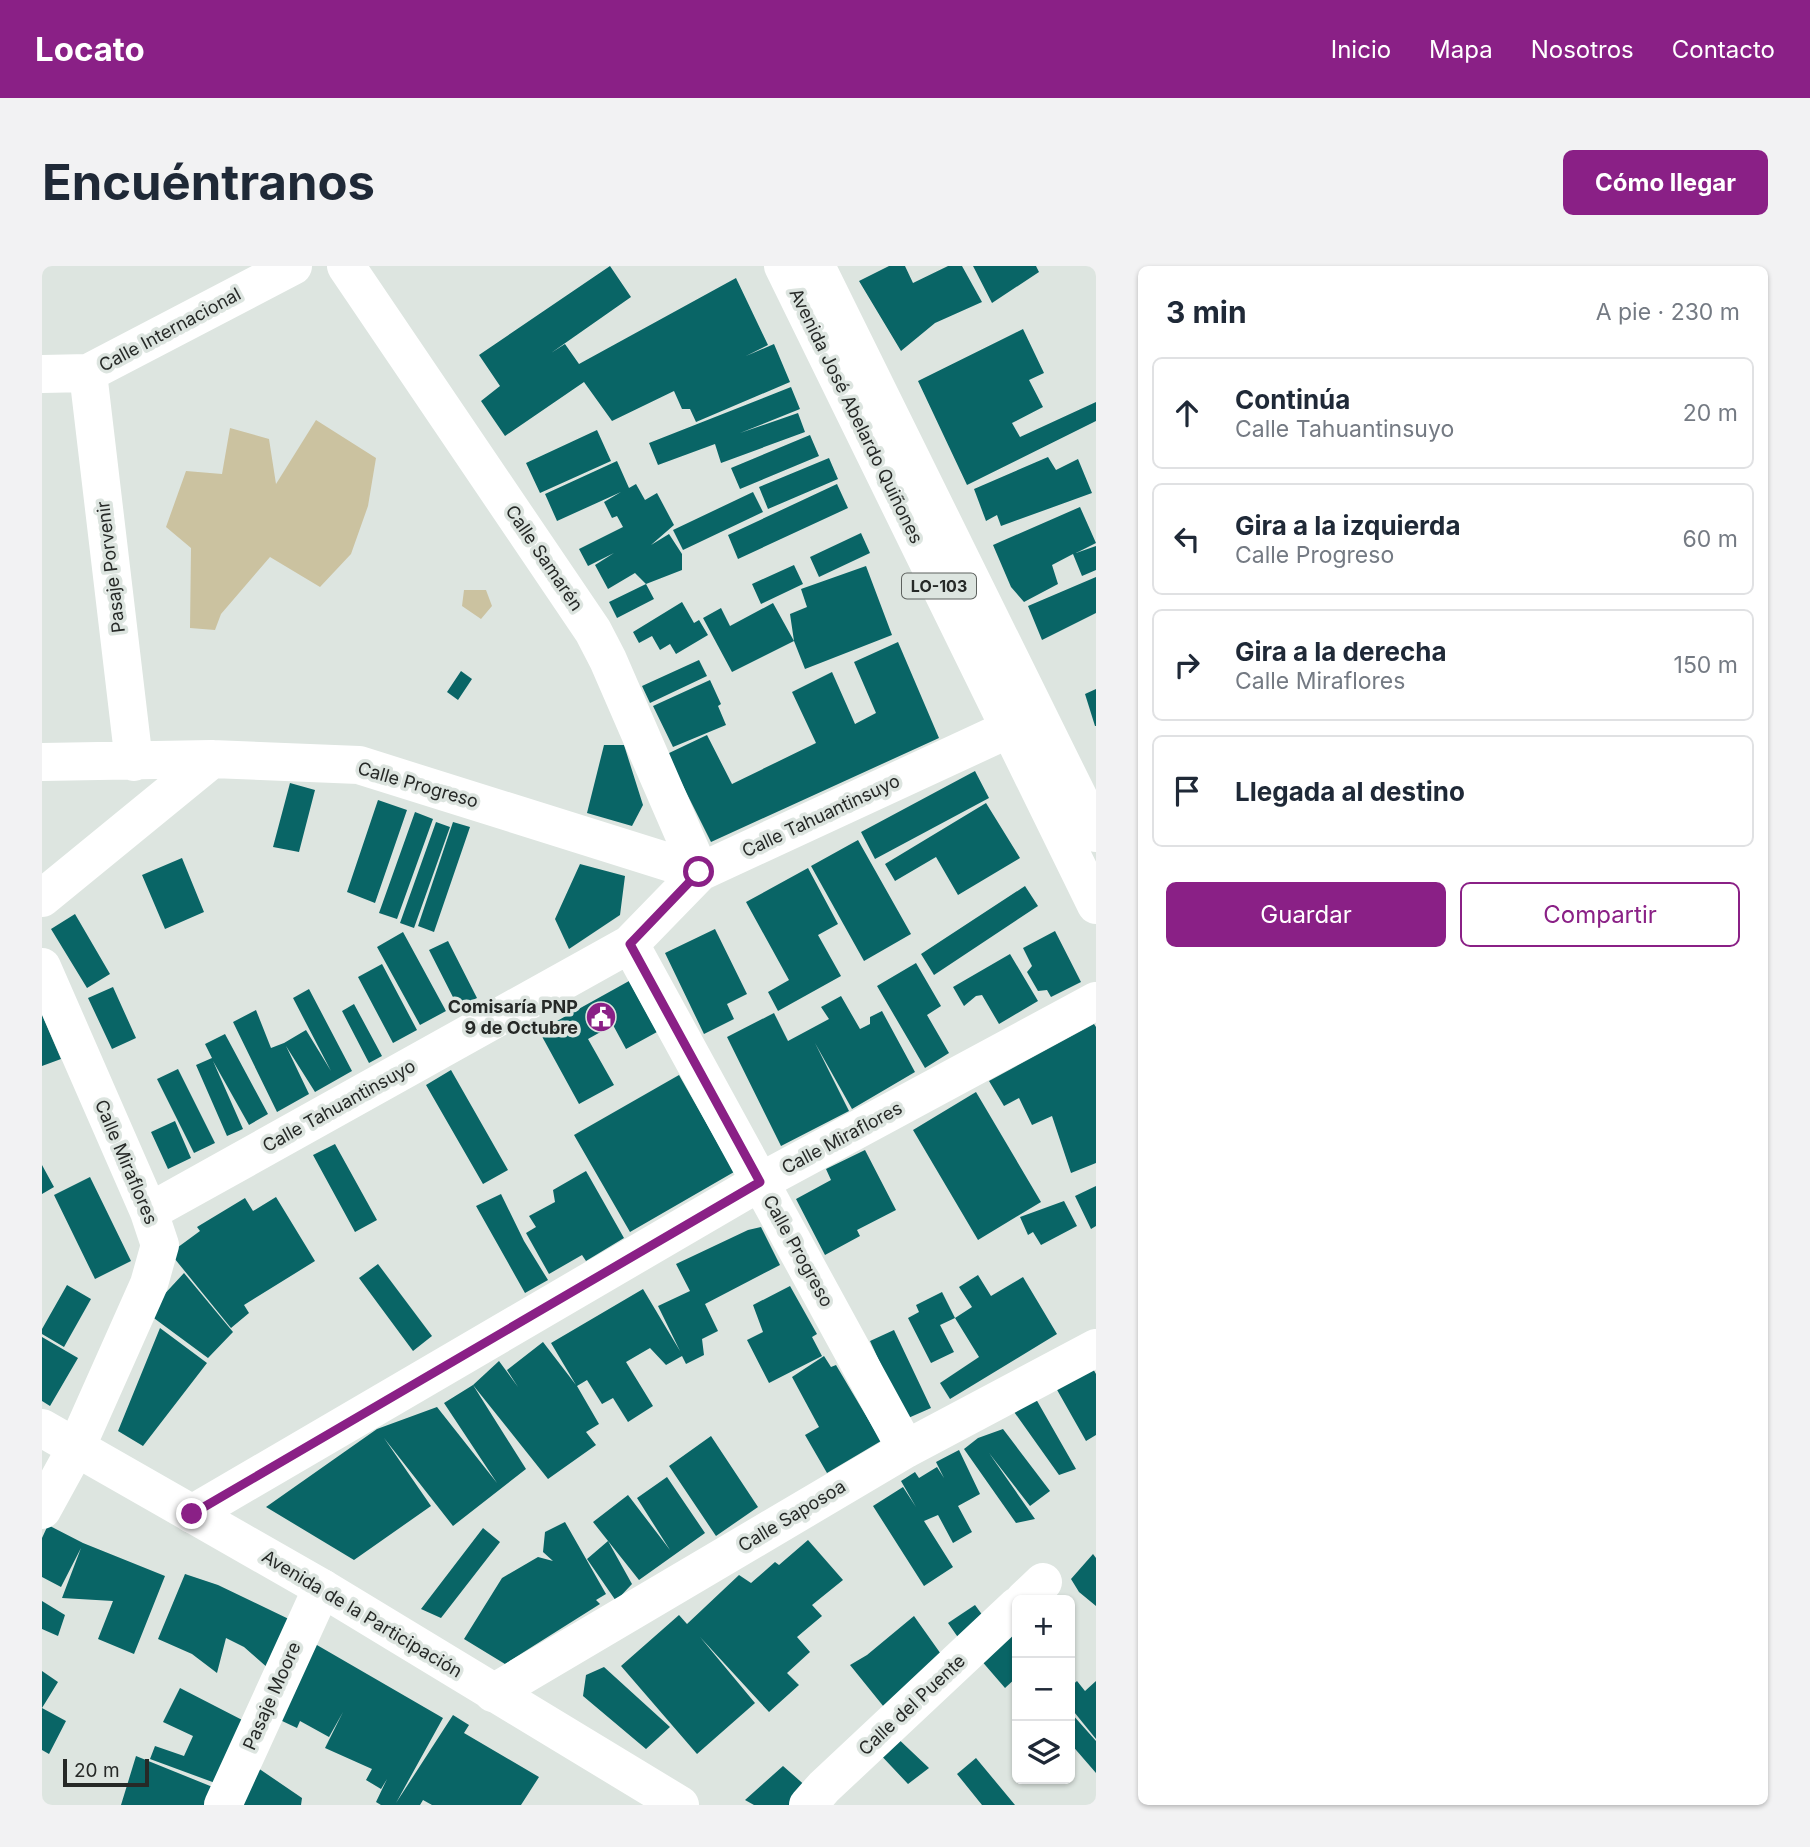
<!DOCTYPE html>
<html lang="es">
<head>
<meta charset="utf-8">
<style>
	:root { --surface:#fff; --page:#f2f2f3; --text:#1f2937; --muted:#747a83; --line:#e0e1e3; --accent:#8a2086 }
	body { margin:0; font-family:Inter,sans-serif; background:var(--page); color:var(--text) }
	.controls { position:absolute; right:21px; bottom:21px; display:grid; overflow:hidden; border-radius:10px; box-shadow:0 2px 5px #0004 }
	.controls button { width:63px; height:63px; display:grid; place-items:center; padding:0; border:0; border-bottom:2px solid var(--line); background:var(--surface); color:var(--text); font:35px sans-serif }
	.scale { position:absolute; left:21px; bottom:18px; width:86px; box-sizing:border-box; padding-left:7px; border:4px solid #262927; border-top:0; font-size:19px; line-height:24px; white-space:nowrap; color:#262927; -webkit-text-stroke:5px #dde5e0; paint-order:stroke }
	.stop { position:absolute; width:21px; height:21px; margin:-16px; border:5px solid #8a2086; border-radius:50%; background:#fff }
	.stop.end { background:#8a2086; border-color:#fff; box-shadow:0 2px 7px #0008 }
	.list { margin:0; padding:0; list-style:none }
	h2 { display:flex; justify-content:space-between; align-items:center; height:91px; margin:0; padding:0 28px; font-size:30px }
	h2 small { font-size:23px; font-weight:400; color:var(--muted) }
	.list li { display:grid; grid-template-columns:46px 1fr auto; gap:21px; align-items:center; box-sizing:border-box; height:112px; margin:0 14px 14px; padding:0 14px; border:2px solid var(--line); border-radius:10px }
	.list b { display:block; font-size:26px; white-space:nowrap }
	.list p { margin:0; font-size:23px; white-space:nowrap; color:var(--muted) }
	.list em { font-size:23px; font-style:normal; color:var(--muted) }
	.actions { display:flex; gap:14px; padding:21px 28px }
	.actions a { flex:1; padding:16px 0; border:2px solid var(--accent); border-radius:10px; text-align:center; font-size:24px; color:var(--accent) }
	.actions .main { background:var(--accent); color:#fff }
	.icon { flex:none; width:38px; height:38px; fill:none; stroke:currentColor; stroke-width:2; stroke-linecap:round; stroke-linejoin:round }
	.map { position:relative; flex:none; width:1054px; height:1539px; overflow:hidden; border-radius:10px }
	header { display:flex; align-items:center; gap:42px; box-sizing:border-box; height:98px; padding:0 35px; background:var(--accent); color:#fff }
	header strong { font-size:33px }
	nav { display:flex; gap:38px; margin-inline-start:auto; font-size:24px }
	.intro { display:flex; align-items:center; justify-content:space-between; box-sizing:border-box; height:168px; padding:0 42px }
	h1 { margin:0; font-size:49px }
	.button { padding:18px 32px; border-radius:10px; background:var(--accent); color:#fff; font-size:24px; font-weight:700 }
	main { display:flex; gap:42px; padding:0 42px }
	aside { flex:1; background:var(--surface); border-radius:10px; box-shadow:0 2px 5px #0004 }
	.map>svg:first-child { display:block }
	.green { fill:#cbc2a0 }
	.building { fill:#096566 }
	.lines { fill:none; stroke-linecap:round; stroke-linejoin:round }
	.minor { stroke:#fff; stroke-width:38 }
	.major { stroke:#fff; stroke-width:38 }
	.route { stroke:#8a2086; stroke-width:9 }
	.labels { text-anchor:middle; stroke-width:7; stroke-linejoin:round; paint-order:stroke }
	.shield { fill:#dde5e0; stroke:#5d615e; stroke-width:2 }
	.shield-label { font-size:16px; font-weight:bold; fill:#262927 }
	.street-label { font-size:18px; fill:#262927; stroke:#dde5e0 }
	.poi-label { font-size:18px; font-weight:bold; fill:#262927; stroke:#dde5e0; text-anchor:end }
</style>
</head>
<body>
<header>
<strong>Locato</strong>
<nav><a>Inicio</a><a>Mapa</a><a>Nosotros</a><a>Contacto</a></nav>
</header>
<div class="intro"><h1>Encuéntranos</h1><a class="button">Cómo llegar</a></div>
<main>
<div class="map">
<svg width="1054" height="1539" viewBox="0 0 1054 1539">
	<rect width="100%" height="100%" fill="#dde5e0"/>
	<path class="green" d="M274,154L334,192L326,240L309,288L278,321L228,291L179,348L173,364L148,362L149,282L124,261L144,205L180,208L188,162L227,173L234,218Z
		M422,324H444L450,340L439,353L420,340Z"/>
	<path class="building" d="M568,0L589,31L509,87L523,78L537,98L694,12L726,79L704,90L732,78L748,116L654,156L648,143H640L632,125L570,155L542,116L463,170L439,135L458,120L437,89Z
		M847,0H863L871,17L906,0H920L940,36L893,57L859,85L817,15Z
		M931,0H994L997,6L950,37Z
		M981,63L1002,107L987,114L1001,141L970,157L978,171L1054,136V155L925,219L876,115Z
		M749,121L758,143L698,167L756,147L763,166L679,197L673,178L616,199L607,177Z
		M555,164L569,195L498,227L484,197Z
		M768,169L777,190L698,223L689,202Z
		M1006,191L1014,204L1036,193L1050,227L959,260L955,249L944,255L932,223Z
		M787,192L796,213L726,243L717,221Z
		M575,195L587,222L594,218L603,234L615,227L632,259L609,279L627,268L640,288V304L604,318L593,307L566,323L553,299L572,287L546,300L537,283L581,261L575,250L570,252L562,236L579,226L515,255L503,228Z
		M795,218L806,242L696,293L686,269Z
		M711,226L721,246L641,284L631,264Z
		M1038,241L1054,277L1034,287L1054,280V304L1040,310L1031,288L1010,299L1016,318L982,336L969,321L951,279Z
		M819,267L828,287L777,311L768,291Z
		M752,299L761,318L719,338L710,318Z
		M824,300L850,369L763,403L752,375L748,348L765,341L759,323Z
		M1054,311V347L1000,374L986,340Z
		M604,318L612,333L575,352L567,336Z
		M640,336L652,357L657,354L666,369L634,388L628,378L618,384L610,370L597,377L591,366Z
		M731,337L752,375L690,406L661,352L679,342L688,360Z
		M856,376L897,472L669,576L625,488L665,469L690,518L774,477L750,426L790,406L813,458L834,447L812,396Z
		M657,394L665,410L608,437L600,420Z
		M419,405L430,413L416,434L405,426Z
		M668,414L679,438L676,440L684,459L631,481L611,440Z
		M1054,423V460H1053L1043,428Z
		M562,479H582L601,539L590,560L545,547Z
		M933,505L947,532L833,593L819,566Z
		M248,517L273,524L257,586L231,581Z
		M336,534L365,544L333,637L305,626Z
		M944,537L978,592L916,629L894,591L853,615L843,598Z
		M373,546L391,553L355,653L337,647Z
		M394,556L408,561L372,662L358,657Z
		M411,556L428,561L392,666L376,660Z
		M816,574L869,668L822,695L769,600Z
		M140,592L162,646L123,663L100,609Z
		M538,598L583,610L578,649L527,683L513,653Z
		M766,602L796,658L776,669L799,710L736,745L726,726L747,714L704,636Z
		M983,620L996,640L892,709L879,688Z
		M33,648L68,708L45,722L9,663Z
		M673,663L705,728L685,738L692,753L662,768L623,687Z
		M1013,665L1039,716L1009,731L1005,724L996,725L985,706L990,700L981,682Z
		M361,666L404,745L378,759L335,681Z
		M406,675L435,732L416,741L387,684Z
		M968,688L996,735L957,758L940,729L934,730L922,740L911,721Z
		M874,697L899,740L885,749L907,787L883,802L835,720Z
		M340,698L375,764L351,777L316,711Z
		M587,715L615,766L584,783L571,759L546,773L572,819L537,838L497,765Z
		M71,721L94,772L70,783L46,732Z
		M267,723L310,805L273,826L244,780L267,828L235,846L191,756L214,744L229,782L242,777L264,764L289,805L251,732Z
		M799,730L818,763L828,758V751L840,745L873,806L810,843L773,777L807,845L739,880L685,771L732,747L746,775L787,753L779,741Z
		M312,738L340,790L327,797L300,745Z
		M0,749L19,793L0,800Z
		M1052,758L1054,761V897L1029,907L1010,850L990,859L977,832L962,840L947,815Z
		M183,768L226,848L207,859L171,795L201,863L185,870L154,799L170,792L163,778Z
		M136,803L173,877L152,887L115,813Z
		M409,804L466,904L441,918L384,819Z
		M637,809L692,906L588,966L532,869Z
		M934,826L999,936L936,974L871,864Z
		M133,855L149,892L126,903L109,866Z
		M293,878L335,954L313,966L271,889Z
		M823,884L854,944L815,964L818,970L783,989L754,933L789,914L784,903Z
		M0,899L12,921L0,928Z
		M544,905L582,972L544,995L540,989L507,1008L484,967L494,961L487,950L513,936L511,924Z
		M48,911L89,995L53,1013L12,929Z
		M1054,920V960L1049,963L1033,930Z
		M459,928L482,975L506,1014L483,1027L434,940Z
		M234,931L273,995L202,1039L207,1047L189,1062L128,987L158,965L155,961L203,932L211,945Z
		M1022,935L1035,960L999,979L991,966L986,969L978,951Z
		M719,961L738,999L663,1038L676,1065L660,1073L662,1089L644,1098L640,1090L624,1099L608,1082L584,1096L611,1140L586,1156L571,1132L560,1138L545,1114L535,1120L557,1158L544,1166L554,1179L506,1213L431,1119L484,1203L411,1260L342,1172L389,1240L312,1294L224,1241L335,1163L395,1141L455,1217L402,1137L431,1119L457,1095L476,1121L465,1104L501,1076L534,1119L509,1077L601,1023L638,1085L616,1040L648,1025L634,998L706,964Z
		M336,998L390,1070L371,1085L317,1012Z
		M142,1007L191,1066L166,1092L105,1047Z
		M936,1009L949,1030L981,1011L1015,1068L908,1133L898,1117L937,1091L913,1052L930,1041L917,1021Z
		M25,1019L49,1033L22,1081L0,1068V1063Z
		M748,1020L775,1068L770,1071L780,1090L727,1117L705,1074L721,1066L711,1039Z
		M900,1026L913,1052L898,1059L912,1086L889,1097L866,1052L877,1046L874,1039Z
		M118,1062L165,1097L101,1180L76,1165Z
		M852,1064L889,1142L864,1153L828,1075Z
		M0,1071L36,1092L8,1140L0,1135Z
		M782,1090L789,1101L794,1099L839,1175L785,1207L763,1169L777,1161L750,1111Z
		M1050,1101L1054,1108V1169L1044,1175L1014,1122Z
		M994,1133L1034,1203L1017,1209L970,1143Z
		M961,1163L1008,1225L988,1240L947,1187L993,1253L974,1257L922,1183L936,1172Z
		M669,1170L716,1241L674,1270L627,1200Z
		M917,1184L938,1228L916,1240L930,1266L911,1277L896,1249L882,1255L911,1301L882,1320L831,1240L861,1221L874,1241L859,1215L873,1206L877,1212L895,1201L902,1212L894,1196Z
		M625,1211L663,1267L597,1314L551,1256L586,1229L628,1284L595,1232Z
		M523,1256L564,1328L554,1334L558,1338L463,1398L422,1373L460,1312L496,1291L511,1295L501,1286L503,1266Z
		M6,1259L41,1277L123,1310L92,1388L56,1373L71,1335L20,1332L39,1282L19,1321L0,1311V1272Z
		M441,1262L458,1276L399,1352L379,1343Z
		M766,1274L801,1314L770,1339L780,1350L755,1371L768,1386L745,1407L757,1419L727,1446L658,1371L713,1437L655,1488L579,1400L637,1349L645,1358L697,1309L709,1317L733,1296L737,1299Z
		M566,1275L590,1318L574,1335L545,1293Z
		M1051,1288L1054,1292V1340L1037,1326L1029,1313Z
		M143,1308L176,1319L253,1356L227,1403L202,1381L184,1372L175,1407L150,1388L116,1373Z
		M0,1335L23,1349L16,1370L0,1363Z
		M975,1338V1411L963,1422L925,1378L922,1380L906,1357L933,1339L947,1358Z
		M872,1350L906,1398L846,1446L808,1399L825,1389Z
		M268,1375L401,1452L354,1537L411,1449L427,1459L422,1467L497,1511L479,1539H390L381,1534L378,1539H339L334,1536L345,1513L339,1523L324,1514L330,1503L283,1482L301,1446L287,1471L258,1455L255,1462L238,1454Z
		M562,1401L628,1461L604,1483L541,1430L544,1409Z
		M0,1405L16,1416L0,1442L24,1455L7,1488L0,1484Z
		M1035,1415L1043,1425L1054,1415V1473L1028,1441V1421Z
		M138,1422L208,1458L184,1521L108,1493L113,1480L142,1490L151,1470L121,1456Z
		M1030,1448L1054,1475V1507L1028,1477V1450Z
		M850,1467L887,1502L866,1518L834,1484Z
		M94,1490L183,1526L179,1539H79Z
		M934,1492L973,1539H940L915,1508Z
		M741,1500L766,1522L747,1539H712L703,1534Z
		M216,1502L260,1532L259,1539H200Z"/>
	<g class="lines">
		<path class="minor" d="M304,0L551,365L566,394L658,606
			M46,107L92,496
			M0,108L46,107L251,0
			M0,496L170,493L317,499L658,606
			M0,632L170,493
			M588,678L864,1183
			M0,701L107,946L118,979L107,1018L34,1182L0,1244
			M107,946L588,678L658,606L995,450
			M150,1248L718,916L1054,735
			M982,1334L1001,1316
			M451,1427L864,1183L1054,1082
			M181,1539L280,1322
			M766,1539L782,1521L975,1340"/>
		<path class="major" d="M741,0L1054,639
			M774,0L1054,567
			M0,1162L280,1322L638,1539"/>
	</g>
	<g class="lines">
		<path class="route" d="M150,1248L718,916L588,678L657,606"/>
	</g>
	<defs>
		<g id="civic-disc" transform="scale(1.575)"><circle r="9.5" fill="#8a2086" stroke="#dde5e0"/><path d="M-.6-6.5H3V-4.5H.6V-3L4-1V1h2V6H-6V1h2V-1L-.6-3ZM-1.2 2.5V6h2.4V2.5Z" fill="#fff"/></g>
	</defs>
	<g fill-rule="evenodd">
		<use href="#civic-disc" x="559" y="751"/>
	</g>
	<g class="labels">
		<rect class="shield" x="860" y="307.5" width="74" height="25" rx="5"/>
		<g class="shield-label">
			<text x="897" y="326">LO-103</text>
		</g>
		<g class="street-label">
			<text transform="translate(128 64) rotate(-28)" y="6">Calle Internacional</text>
			<text transform="translate(814 150) rotate(64)" y="6">Avenida José Abelardo Quiñones</text>
			<text transform="translate(502 292) rotate(56)" y="6">Calle Samarén</text>
			<text transform="translate(69 301) rotate(-97)" y="6">Pasaje Porvenir</text>
			<text transform="translate(376 519) rotate(16)" y="6">Calle Progreso</text>
			<text transform="translate(779 550) rotate(-25)" y="6">Calle Tahuantinsuyo</text>
			<text transform="translate(297 840) rotate(-29)" y="6">Calle Tahuantinsuyo</text>
			<text transform="translate(800 872) rotate(-28)" y="6">Calle Miraflores</text>
			<text transform="translate(84 896) rotate(67)" y="6">Calle Miraflores</text>
			<text transform="translate(756 985) rotate(61)" y="6">Calle Progreso</text>
			<text transform="translate(750 1250) rotate(-31)" y="6">Calle Saposoa</text>
			<text transform="translate(320 1348) rotate(31)" y="6">Avenida de la Participación</text>
			<text transform="translate(230 1430) rotate(-66)" y="6">Pasaje Moore</text>
			<text transform="translate(870 1439) rotate(-43)" y="6">Calle del Puente</text>
		</g>
		<g class="poi-label">
			<text x="536" y="747">Comisaría PNP<tspan x="536" dy="21">9 de Octubre</tspan></text>
		</g>
	</g>
</svg>
<div class="controls">
<button>+</button>
<button>−</button>
<button><svg class="icon" aria-label="layers" viewBox="0 0 24 24"><path d="M12 4l9 5-9 5-9-5zM3 14l9 5 9-5"/></svg></button>
</div>
<div class="scale">20 m</div>
<div class="stop" style="left:657px;top:606px"></div>
<div class="stop end" style="left:150px;top:1248px"></div>
</div>
<aside>
<h2>3 min<small>A pie · 230 m</small></h2>
<ul class="list">
<li><svg class="icon" aria-label="ahead" viewBox="0 0 24 24"><path d="M12 20V5M6 11l6-6 6 6"/></svg><div><b>Continúa</b><p>Calle Tahuantinsuyo</p></div><em>20 m</em></li>
<li><svg class="icon" aria-label="left" viewBox="0 0 24 24"><path d="M17 20v-9H6M10 6l-5 5 5 5"/></svg><div><b>Gira a la izquierda</b><p>Calle Progreso</p></div><em>60 m</em></li>
<li><svg class="icon" aria-label="right" viewBox="0 0 24 24"><path d="M7 20v-9h11M14 6l5 5-5 5"/></svg><div><b>Gira a la derecha</b><p>Calle Miraflores</p></div><em>150 m</em></li>
<li><svg class="icon" aria-label="arrive" viewBox="0 0 24 24"><path d="M6 21V4h12l-3 4 3 4H6"/></svg><div><b>Llegada al destino</b></div></li>
</ul>
<div class="actions"><a class="main">Guardar</a><a>Compartir</a></div>
</aside>
</main>
</body>
</html>
